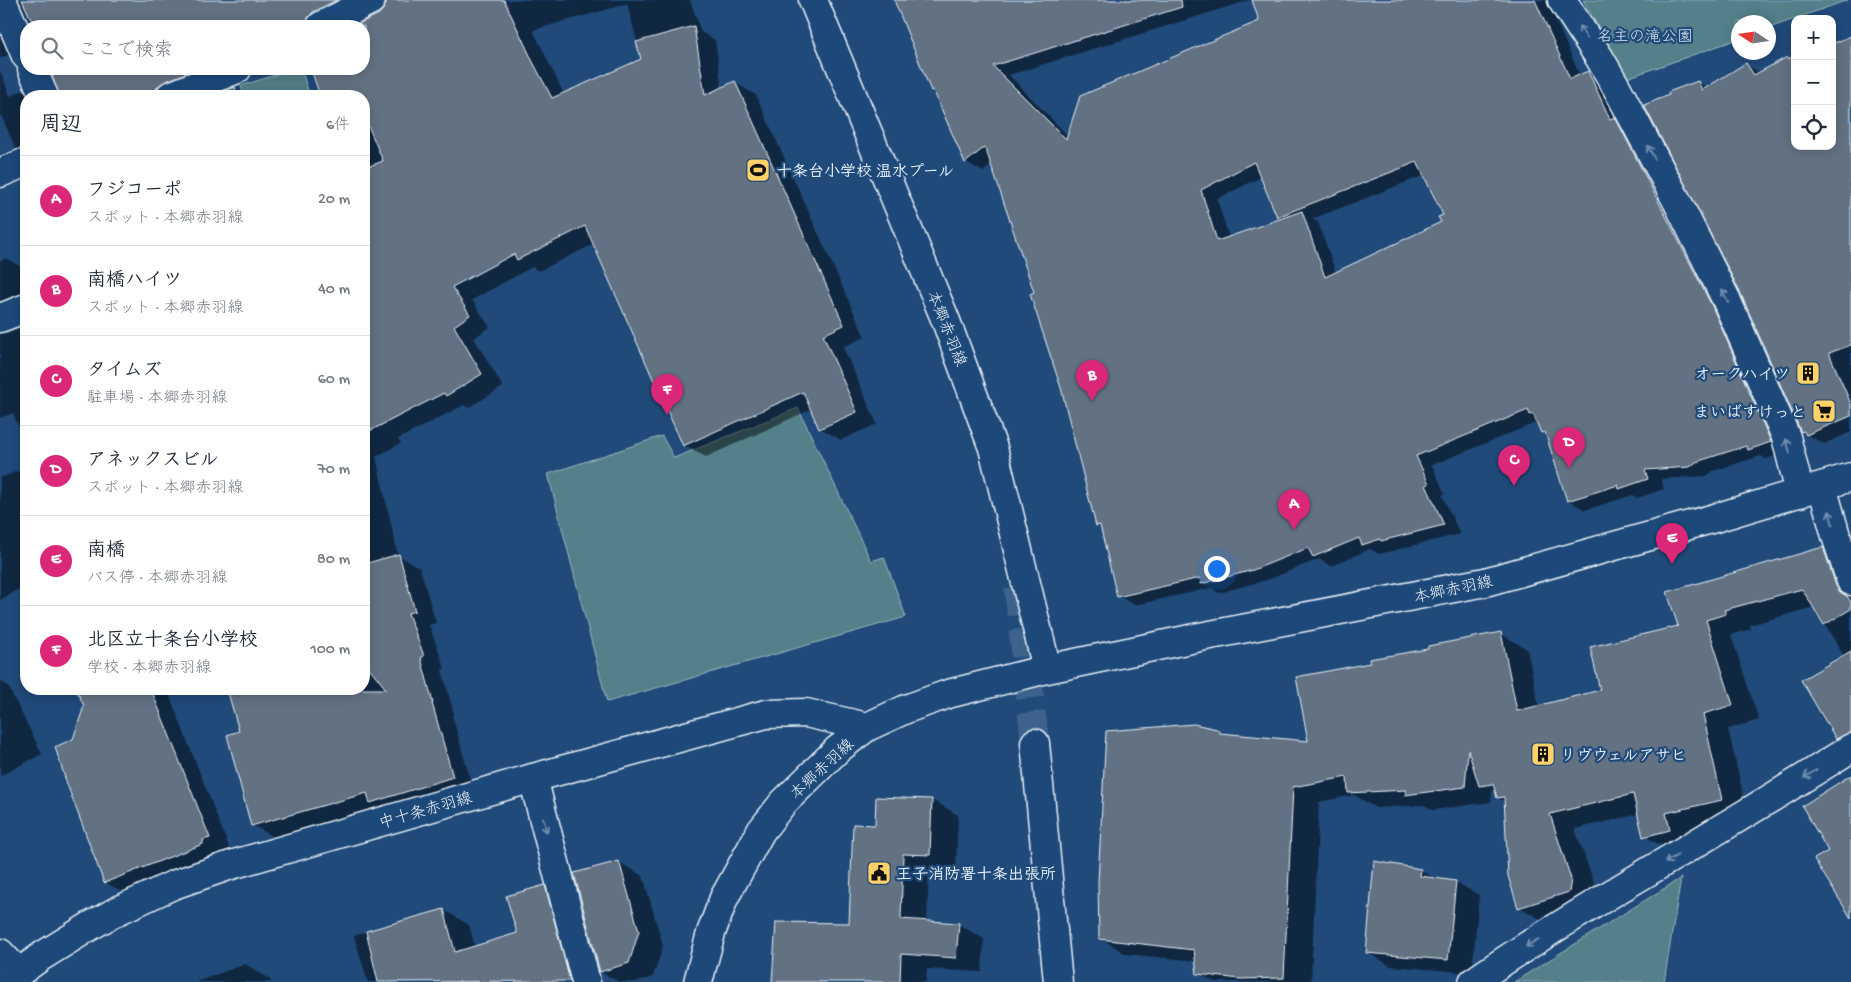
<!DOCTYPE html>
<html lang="ja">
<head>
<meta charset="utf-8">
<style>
	:root { --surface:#fff; --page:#f6f6f7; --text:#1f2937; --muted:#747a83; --line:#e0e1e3; --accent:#db2777 }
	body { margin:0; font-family:"Gochi Hand","Klee One",sans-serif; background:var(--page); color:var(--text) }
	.controls { position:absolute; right:15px; top:15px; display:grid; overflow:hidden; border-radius:10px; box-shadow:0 2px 12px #0003 }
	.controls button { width:45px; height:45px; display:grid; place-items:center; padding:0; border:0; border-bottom:1px solid var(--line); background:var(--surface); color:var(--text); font:25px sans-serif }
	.compass { position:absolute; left:1731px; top:15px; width:45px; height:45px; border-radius:50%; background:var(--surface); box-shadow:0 2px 12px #0003; rotate:282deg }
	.you { position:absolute; left:1216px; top:568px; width:18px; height:18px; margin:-12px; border:4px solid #fff; border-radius:50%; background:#1a73e8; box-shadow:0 0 0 8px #1a73e833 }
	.badge { display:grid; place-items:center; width:32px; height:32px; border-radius:50%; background:var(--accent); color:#fff; font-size:16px; font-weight:700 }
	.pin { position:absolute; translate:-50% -41px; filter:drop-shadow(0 1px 2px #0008) }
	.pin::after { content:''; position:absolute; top:26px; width:18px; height:15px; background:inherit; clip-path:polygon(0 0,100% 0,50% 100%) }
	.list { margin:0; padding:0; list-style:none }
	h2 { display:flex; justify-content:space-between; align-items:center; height:65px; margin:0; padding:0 20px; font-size:21px }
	h2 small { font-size:16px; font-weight:400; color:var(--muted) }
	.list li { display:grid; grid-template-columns:32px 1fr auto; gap:15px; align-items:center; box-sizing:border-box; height:90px; padding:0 20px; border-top:1px solid var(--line) }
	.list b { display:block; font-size:19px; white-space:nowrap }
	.list p { margin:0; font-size:16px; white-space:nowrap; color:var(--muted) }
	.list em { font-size:16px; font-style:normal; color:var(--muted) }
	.icon { flex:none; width:28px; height:28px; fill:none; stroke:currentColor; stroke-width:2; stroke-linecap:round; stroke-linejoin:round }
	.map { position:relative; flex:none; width:1851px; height:982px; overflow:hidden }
	.search { position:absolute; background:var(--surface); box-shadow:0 2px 12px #0003; left:20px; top:20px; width:350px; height:55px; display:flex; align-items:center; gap:12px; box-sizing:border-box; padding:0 18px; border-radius:20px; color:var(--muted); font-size:19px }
	.panel { position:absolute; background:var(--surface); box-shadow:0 2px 12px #0003; left:20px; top:90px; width:350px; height:605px; border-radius:20px }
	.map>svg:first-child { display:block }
	.green { fill:#528089; stroke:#9db8c0 }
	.shadow { fill:#0007; fill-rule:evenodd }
	.building { fill:#647283; stroke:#e8f1f8; fill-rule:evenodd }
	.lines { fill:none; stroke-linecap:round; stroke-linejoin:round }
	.secondary-tunnel { stroke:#3d638d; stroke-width:28; stroke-dasharray:28 14; stroke-linecap:butt }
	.minor-casing { stroke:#e8f1f8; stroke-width:31 }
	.secondary-casing { stroke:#e8f1f8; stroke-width:31 }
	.minor { stroke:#1f4a7a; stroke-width:28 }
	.secondary { stroke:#1f4a7a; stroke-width:28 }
	.oneway { stroke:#6f8dac }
	.labels { text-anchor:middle; stroke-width:4.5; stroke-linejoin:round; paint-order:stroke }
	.park-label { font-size:16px; fill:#d2e0e7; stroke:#1f4a7a }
	.poi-label { font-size:16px; font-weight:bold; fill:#e8f1f8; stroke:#1f4a7a; text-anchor:start }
	.street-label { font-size:16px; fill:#e8f1f8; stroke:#1f4a7a }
</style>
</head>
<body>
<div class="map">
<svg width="1851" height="982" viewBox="0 0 1851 982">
	<rect width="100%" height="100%" fill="#1f4a7a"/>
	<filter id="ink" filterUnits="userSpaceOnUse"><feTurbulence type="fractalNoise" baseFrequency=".02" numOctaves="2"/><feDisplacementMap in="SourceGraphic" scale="10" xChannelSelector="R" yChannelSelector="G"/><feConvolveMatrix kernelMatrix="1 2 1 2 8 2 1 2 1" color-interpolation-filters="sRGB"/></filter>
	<g filter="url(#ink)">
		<path class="green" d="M1583,0H1848L1769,28L1768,22H1738V39L1627,78Z
			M293,69H301L310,96H244L241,86Z
			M798,408L871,561L884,557L906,617L607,702L548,474L662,436L674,458Z
			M1681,878L1664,982H1514Z"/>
		<path class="shadow" d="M0,0L22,50L0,58Z
			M20,0H157L87,26H32Z
			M196,0H381L333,26H168L201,12Z
			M388,0H690L701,32L715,40L722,88L735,83L756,95L865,337L843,347L877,424L841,440L820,428L812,409L706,457L684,445L594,244L539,271L532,267L472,300L490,327L474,338L503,387L468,408L464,405L398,439L401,443L376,457L398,555L420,568L436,623L429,625L445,668L442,670L454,714L452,715L473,789L392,814L380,807L274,837L252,825L241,732L229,689H364V96H322L312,69H364V26H357L379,15L386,9ZM627,4L642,60L564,94L533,30Z
			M895,0H1250L1009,75L1068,136L1261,21L1253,0H1547L1580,76L1588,72L1605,82L1787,452L1766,459L1761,456L1713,471L1707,476L1661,479L1664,489L1637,498L1633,495L1585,510L1568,500L1548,436L1542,433L1538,422L1432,465L1445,494L1442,495L1460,534L1379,554L1370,549L1331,566L1319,559L1270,579L1219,593L1211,588L1135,605L1118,596L1102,528L1097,525L1036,293L992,164L983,172L966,162L935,92L932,90ZM1425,175L1445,215L1442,223L1336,273L1318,222L1312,219ZM1261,177L1278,216L1283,219L1229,238L1217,199Z
			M1851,37V432L1824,444L1802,432L1698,82L1708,88L1746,65L1761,73L1787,58L1789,59L1795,146H1832Z
			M72,69H249L203,86L182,73L126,92L128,96H61L54,77Z
			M0,70L10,96L24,90L34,96H26V155L16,149L0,113Z
			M235,88L249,96H215Z
			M6,258L26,270V311L5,329L6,334L26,326V446L13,413L0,418V261Z
			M26,468V585L0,600V478Z
			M1823,548L1849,563L1851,568V673L1844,656L1814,607L1750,625L1751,629L1731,635L1759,720L1728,729L1748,815L1692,828L1696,845L1671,851L1644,836L1639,814L1575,829L1598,894L1546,922L1519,907L1506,802L1498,798L1497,795L1492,791L1491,802L1433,810L1424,805L1376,808L1354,795L1319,802L1311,982H1214L1198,973L1197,961L1126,954L1100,938L1217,730L1224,734L1310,743L1372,664L1501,634L1527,649L1539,707L1601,691L1679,627Z
			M0,681L8,686L42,754L0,776Z
			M77,689H167L230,850L224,851V856L126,894L105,882L74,740L86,706Z
			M878,799L932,800L958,815L956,869L929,868L927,922L958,924L984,939L982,972L927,969L926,982H773L850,924L877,826Z
			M619,862L643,876L663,946L653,977L636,982H619L601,972Z
			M1420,870L1437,880L1455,882L1479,895L1472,973L1391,966L1367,952Z
			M544,886L570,901L591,982H368L354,936L395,923L444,910L469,925L475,947L518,934Z
			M245,964L270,979L271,982H196Z"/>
		<path class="building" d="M22,0H337L313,12L308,18L306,26H34Z
			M387,0H504L533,62L552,98L641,59L636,42L694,26L705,95L735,81L844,325L823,335L857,412L819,429L803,392L683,446L585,226L517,260L514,254L452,287L470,315L454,326L482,374L446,396L444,393L364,434V168L383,161L364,116V96H320L311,69H364V26H354L379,14L384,8Z
			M894,0H1181L1182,7L993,66L1066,139L1080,96L1259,21L1252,0H1535L1570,79L1588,71L1610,119L1615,117L1712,306L1771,442L1748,450L1746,446L1696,462L1690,467L1645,470L1648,479L1619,489L1618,485L1567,501L1545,432L1541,433L1533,414L1530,415L1528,410L1416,456L1429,484L1426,485L1444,525L1381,541L1380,539L1362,545L1359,538L1313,557L1308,548L1253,570L1201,584L1200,578L1117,597L1100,525L1096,526L1061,388L1030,294L1034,292L985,147L965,163L933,90L931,91ZM1254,162L1277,217L1417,162L1443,215L1438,217L1441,222L1325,277L1302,211L1217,241L1201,190Z
			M1851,36V345L1829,353L1851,404V416L1806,435L1804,431L1801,432L1740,292L1644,105L1669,95L1668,92L1698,81L1702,90L1746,63L1754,75L1787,57L1788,59L1795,56V146H1832V44Z
			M54,69H196L164,82L157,87L155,96H59L52,76L57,74Z
			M235,87L238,96H211Z
			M1823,547L1836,586L1840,592L1847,596L1851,602V609L1824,625L1802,589L1724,610L1726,614L1706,620L1733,705L1703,714L1722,800L1666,813L1670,830L1643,837L1633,794L1550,814L1571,879L1569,892L1518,908L1508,876L1504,797L1497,798L1493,784L1479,786L1468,750L1465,787L1405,795L1406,790L1348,793L1347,777L1293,787L1284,978L1240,979L1197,974L1194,950L1099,939L1098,882L1106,731L1194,724L1217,729L1220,733L1308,741L1296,677L1370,663L1369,659L1428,649V646L1501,632L1517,711L1600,690L1590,647L1678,626L1667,592Z
			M399,554L415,611L408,613L424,656L421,658L433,703H432L453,777L370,803L367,793L251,826L227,735L239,731L227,689H386L364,661V564Z
			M1851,651V732L1836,739L1801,680Z
			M76,689H151L210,838L203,840V844L104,883L67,784L55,747L73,739L84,706Z
			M1851,775V918L1814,859L1828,851L1802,806Z
			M876,797L932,799L930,855L903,854L901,919L959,923L956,958L901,954L900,982H772L776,922L849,923L853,824L875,825Z
			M619,861L639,931L629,963L600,972L574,873Z
			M1374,861L1421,869L1420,876L1456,881L1448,960L1366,953Z
			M545,885L570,981L378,982L366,931L444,909L455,952L517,933L506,896Z"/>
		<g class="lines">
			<path class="secondary-tunnel" d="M1018,587L1035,743"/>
			<g class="minor-casing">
				<path id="minor" d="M2,0L26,56
					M1562,0L1599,57L1617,88L1678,203L1726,299L1786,437L1800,493
					M321,26L371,0
					M32,69L44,96
					M170,96L237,69
					M0,173L26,162
					M0,318L26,308
					M1822,486L1836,536L1851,581
					M533,778L586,982
					M0,953L19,973
					M1473,982C1595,898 1727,829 1851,748"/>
			</g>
			<g class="secondary-casing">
				<path id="secondary" d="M813,0L946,321L993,448L1047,669
					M1035,743L1058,982
					M6,982L42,956L92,925L117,911L173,885L231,865L533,778L766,714L806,713L867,727
					M698,982L711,933L724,898L761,831L783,803L837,750L867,727L906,709L948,694L1047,669L1200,637L1485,582L1715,518L1851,477"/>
			</g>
			<use href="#minor" class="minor"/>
			<use href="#secondary" class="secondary"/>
		</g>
		<defs><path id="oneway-shaft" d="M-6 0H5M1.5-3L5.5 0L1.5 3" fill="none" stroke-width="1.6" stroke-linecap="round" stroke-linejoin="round" transform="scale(1.25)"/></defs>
		<g class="oneway">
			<use href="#oneway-shaft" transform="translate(1583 32) rotate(-123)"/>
			<use href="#oneway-shaft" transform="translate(1651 152) rotate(-118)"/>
			<use href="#oneway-shaft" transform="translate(1725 296) rotate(-115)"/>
			<use href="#oneway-shaft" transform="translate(1788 446) rotate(-106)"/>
			<use href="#oneway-shaft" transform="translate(1831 518) rotate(-105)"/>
			<use href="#oneway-shaft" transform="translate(1810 774) rotate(148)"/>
			<use href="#oneway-shaft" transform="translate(545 825) rotate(75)"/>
			<use href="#oneway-shaft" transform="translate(1671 859) rotate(149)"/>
			<use href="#oneway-shaft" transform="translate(1532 943) rotate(149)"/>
		</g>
	</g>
	<defs>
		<g id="stadium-square" transform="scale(1.25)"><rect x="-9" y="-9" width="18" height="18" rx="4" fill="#ffd166" stroke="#1f4a7a"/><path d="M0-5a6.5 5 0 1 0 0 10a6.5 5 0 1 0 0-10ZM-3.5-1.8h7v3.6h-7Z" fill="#111"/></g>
		<g id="building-square" transform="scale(1.25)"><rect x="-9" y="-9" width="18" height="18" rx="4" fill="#ffd166" stroke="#1f4a7a"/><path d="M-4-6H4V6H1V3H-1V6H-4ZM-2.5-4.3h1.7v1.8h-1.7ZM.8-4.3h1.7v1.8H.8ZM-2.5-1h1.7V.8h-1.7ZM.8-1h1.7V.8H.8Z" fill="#111"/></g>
		<g id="supermarket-square" transform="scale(1.25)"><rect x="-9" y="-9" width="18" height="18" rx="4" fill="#ffd166" stroke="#1f4a7a"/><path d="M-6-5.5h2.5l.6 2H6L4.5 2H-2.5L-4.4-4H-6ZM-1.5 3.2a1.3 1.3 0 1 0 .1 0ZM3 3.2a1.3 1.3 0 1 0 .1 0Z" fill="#111"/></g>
		<g id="civic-square" transform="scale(1.25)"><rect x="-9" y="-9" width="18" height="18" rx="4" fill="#ffd166" stroke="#1f4a7a"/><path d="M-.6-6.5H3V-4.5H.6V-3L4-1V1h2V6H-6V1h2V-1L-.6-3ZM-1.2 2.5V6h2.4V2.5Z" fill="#111"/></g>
	</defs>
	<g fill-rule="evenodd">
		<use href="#stadium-square" x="758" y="170"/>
		<use href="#building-square" x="1808" y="373"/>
		<use href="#supermarket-square" x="1824" y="411"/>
		<use href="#building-square" x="1543" y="754"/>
		<use href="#civic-square" x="879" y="873"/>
	</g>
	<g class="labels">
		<g class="park-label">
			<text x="1645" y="41">名主の滝公園</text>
		</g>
		<g class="poi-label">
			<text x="776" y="176">十条台小学校 温水プール</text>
			<text x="1790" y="379" text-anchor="end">オークハイツ</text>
			<text x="1806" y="417" text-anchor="end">まいばすけっと</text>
			<text x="1560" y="760">リヴウェルアサヒ</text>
			<text x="896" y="879">王子消防署十条出張所</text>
		</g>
		<g class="street-label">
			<text transform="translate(948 328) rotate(68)" y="6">本郷赤羽線</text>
			<text transform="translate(1453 588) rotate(-12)" y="6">本郷赤羽線</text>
			<text transform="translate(821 768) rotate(-43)" y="6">本郷赤羽線</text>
			<text transform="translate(425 809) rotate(-16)" y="6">中十条赤羽線</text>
		</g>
	</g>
</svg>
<div class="controls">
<button>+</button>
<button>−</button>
<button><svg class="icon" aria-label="locate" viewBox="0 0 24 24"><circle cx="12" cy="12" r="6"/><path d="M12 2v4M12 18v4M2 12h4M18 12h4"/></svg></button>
</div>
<svg class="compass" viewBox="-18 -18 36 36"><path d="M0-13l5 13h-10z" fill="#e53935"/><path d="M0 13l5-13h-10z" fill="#747a83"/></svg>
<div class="you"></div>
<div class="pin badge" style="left:1294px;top:530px">A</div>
<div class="pin badge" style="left:1092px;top:401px">B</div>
<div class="pin badge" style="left:1514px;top:486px">C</div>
<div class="pin badge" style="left:1569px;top:468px">D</div>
<div class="pin badge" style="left:1672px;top:564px">E</div>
<div class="pin badge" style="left:667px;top:415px">F</div>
<div class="search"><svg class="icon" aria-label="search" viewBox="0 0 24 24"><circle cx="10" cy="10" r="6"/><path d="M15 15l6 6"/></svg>ここで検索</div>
<section class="panel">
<h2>周辺<small>6件</small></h2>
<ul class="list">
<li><span class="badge">A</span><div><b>フジコーポ</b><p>スポット · 本郷赤羽線</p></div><em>20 m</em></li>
<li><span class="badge">B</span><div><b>南橋ハイツ</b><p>スポット · 本郷赤羽線</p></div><em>40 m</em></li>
<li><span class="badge">C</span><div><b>タイムズ</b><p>駐車場 · 本郷赤羽線</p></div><em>60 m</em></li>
<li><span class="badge">D</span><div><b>アネックスビル</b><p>スポット · 本郷赤羽線</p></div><em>70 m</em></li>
<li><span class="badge">E</span><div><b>南橋</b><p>バス停 · 本郷赤羽線</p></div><em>80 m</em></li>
<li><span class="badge">F</span><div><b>北区立十条台小学校</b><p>学校 · 本郷赤羽線</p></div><em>100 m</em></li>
</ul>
</section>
</div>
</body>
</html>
